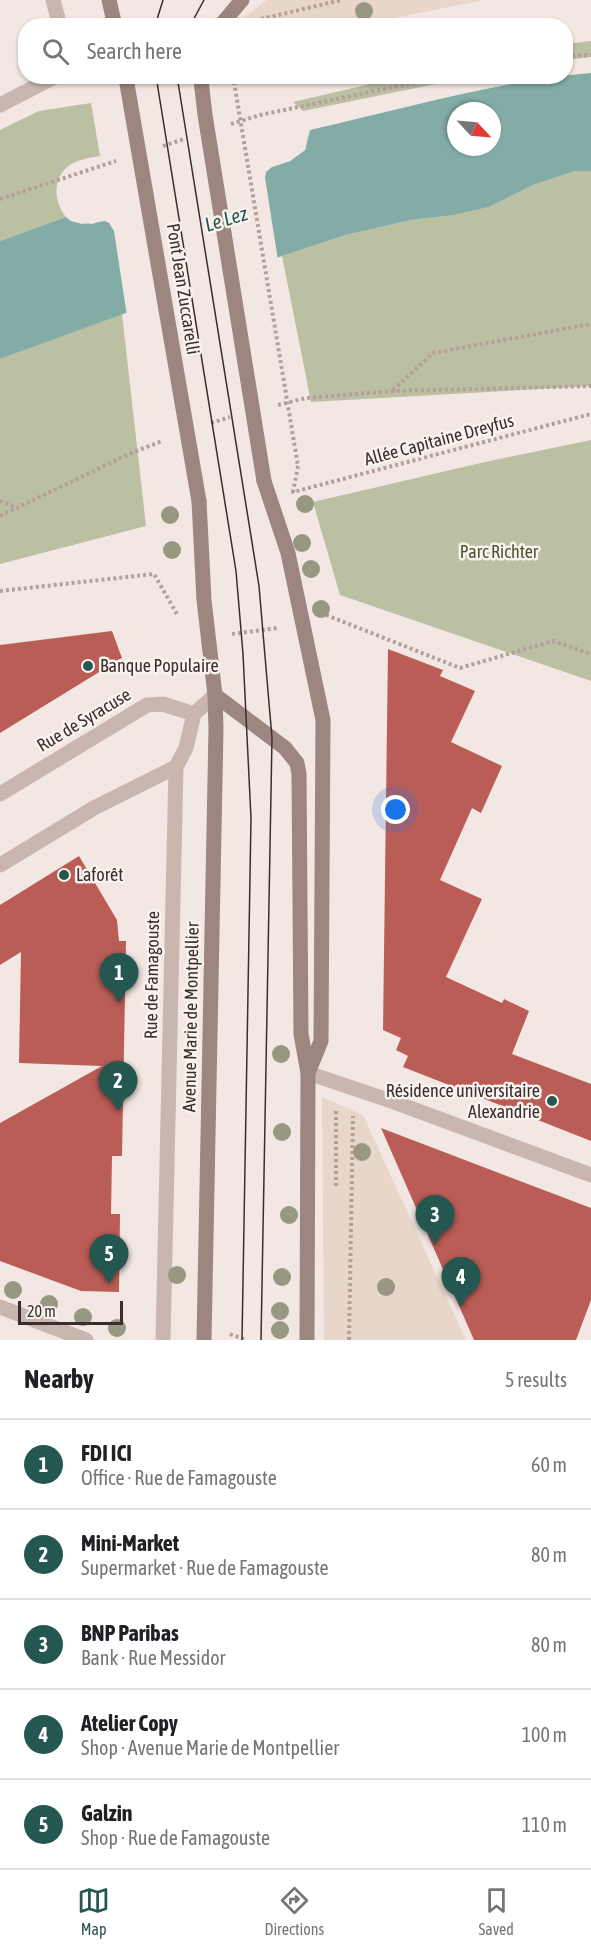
<!DOCTYPE html>
<html lang="en">
<head>
<meta charset="utf-8">
<style>
	:root { --surface:#fff; --page:#f2f2f2; --text:#202124; --muted:#757577; --line:#e0e0e0; --accent:#255751 }
	body { margin:0; font-family:"Asap Condensed",sans-serif; background:var(--page); color:var(--text) }
	.compass { position:absolute; left:447px; top:102px; width:54px; height:54px; border-radius:50%; background:var(--surface); box-shadow:0 2px 4px #0004; rotate:116deg }
	.scale { position:absolute; left:18px; bottom:15px; width:105px; box-sizing:border-box; padding-left:6px; border:3px solid #392e2c; border-top:0; font-size:16px; line-height:21px; white-space:nowrap; color:#392e2c; -webkit-text-stroke:4px #f9f2ee; paint-order:stroke }
	.you { position:absolute; left:396px; top:810px; width:21px; height:21px; margin:-15px; border:4px solid #fff; border-radius:50%; background:#1a73e8; box-shadow:0 0 0 9px #1a73e833 }
	.badge { display:grid; place-items:center; width:39px; height:39px; border-radius:50%; background:var(--accent); color:#fff; font-size:20px; font-weight:700 }
	.pin { position:absolute; translate:-50% -50px; filter:drop-shadow(0 2px 3px #0008) }
	.pin::after { content:''; position:absolute; top:32px; width:21px; height:18px; background:inherit; clip-path:polygon(0 0,100% 0,50% 100%) }
	.list { margin:0; padding:0; list-style:none }
	h2 { display:flex; justify-content:space-between; align-items:center; height:78px; margin:0; padding:0 24px; font-size:26px }
	h2 small { font-size:20px; font-weight:400; color:var(--muted) }
	.list li { display:grid; grid-template-columns:39px 1fr auto; gap:18px; align-items:center; box-sizing:border-box; height:90px; padding:0 24px; border-top:2px solid var(--line) }
	.list b { display:block; font-size:22px; white-space:nowrap }
	.list p { margin:0; font-size:20px; white-space:nowrap; color:var(--muted) }
	.list em { font-size:20px; font-style:normal; color:var(--muted) }
	.icon { flex:none; width:33px; height:33px; fill:none; stroke:currentColor; stroke-width:2; stroke-linecap:round; stroke-linejoin:round }
	.map { position:relative; flex:none; width:591px; height:1340px; overflow:hidden }
	.search { position:absolute; background:var(--surface); box-shadow:0 2px 4px #0004; left:18px; right:18px; top:18px; height:66px; display:flex; align-items:center; gap:15px; box-sizing:border-box; padding:0 21px; border-radius:24px; color:var(--muted); font-size:22px }
	.sheet { height:528px; background:var(--surface) }
	nav { display:flex; justify-content:space-around; align-items:center; box-sizing:border-box; height:84px; border-top:2px solid var(--line); background:var(--surface); font-size:16px; color:var(--muted) }
	nav a { display:grid; justify-items:center; gap:3px }
	nav .on { color:var(--accent) }
	.map>svg:first-child { display:block }
	.green { fill:#bbc0a3 }
	.plaza { fill:#e8d6cb }
	.water { fill:#83aca6; fill-rule:evenodd }
	.pier { fill:#f2e7e2 }
	.building { fill:#bb5d57 }
	.lines { fill:none; stroke-linecap:round; stroke-linejoin:round }
	.path { stroke:#b5a099; stroke-width:4; stroke-dasharray:3 3; stroke-linecap:butt }
	.lane { stroke:#c9b6af; stroke-width:15 }
	.street { stroke:#c9b6af; stroke-width:15 }
	.secondary { stroke:#9d8580; stroke-width:15 }
	.tram { stroke:#392e2c; stroke-width:1.5 }
	.path-bridge { stroke:#b5a099; stroke-width:4; stroke-dasharray:3 3; stroke-linecap:butt }
	.secondary-bridge { stroke:#9d8580; stroke-width:15 }
	.tree { fill:#989781 }
	.poi-dot { fill:#255751; stroke:#f9f2ee; stroke-width:2 }
	.labels { text-anchor:middle; stroke-width:5; stroke-linejoin:round; paint-order:stroke }
	.street-label { font-size:18px; fill:#392e2c; stroke:#f9f2ee }
	.park-label { font-size:18px; fill:#4e5532; stroke:#f9f2ee }
	.poi-label { font-size:18px; fill:#392e2c; stroke:#f9f2ee; text-anchor:start }
	.water-label { font-size:20px; font-style:italic; fill:#255751; stroke:#f9f2ee }
</style>
</head>
<body>
<div class="map">
<svg width="591" height="1340" viewBox="0 0 591 1340">
	<rect width="100%" height="100%" fill="#f2e7e2"/>
	<path class="green" d="M591,41V57L566,60V44Z
		M401,77H470L303,111L293,102Z
		M91,103L100,156C89,158 73,160 65,169C52,183 55,203 66,217L0,241V130L39,111Z
		M575,171H591V386L311,402L282,256L346,235L411,220L454,215L489,207L533,185Z
		M122,314L146,526L0,564V359Z
		M591,440V681L340,595L313,502L485,462Z"/>
	<path class="plaza" d="M267,0H484L359,25H243V18Z
		M322,1097L363,1115L466,1340H324Z"/>
	<path class="water" d="M591,73V171H575L533,185L489,207L454,215L411,220L346,235L282,256L0,359V241L66,217L71,221L92,224L290,161L305,150L310,130C402,109 498,81 591,73ZM456,111H492V147H456Z"/>
	<path class="pier" d="M309,127L305,150L290,161L272,167L266,172L265,178L278,260L127,316L114,231L109,223L105,221L82,224L71,221L64,214L82,221L104,219L124,208L136,193L248,156L272,163L289,159L302,148L307,129Z"/>
	<path class="building" d="M112,631L122,658L0,733V645Z
		M388,649L443,670L440,676L475,691L451,742L502,766L481,813L472,808L440,880L482,899L446,977L502,1003L504,999L529,1011L512,1054L591,1084V1141L403,1067L408,1056L396,1050L401,1038L383,1030Z
		M79,856L117,920L119,941H126L122,1156H112L111,1214H120L119,1292L81,1291L0,1261V1123L102,1066L19,1063L21,952L0,965V905Z
		M381,1128L591,1208V1300L576,1340H474Z"/>
	<g class="lines">
		<path class="path" d="M261,19L342,0
			M566,56L591,55
			M231,124L260,115L447,76
			M163,146L184,139
			M0,199L116,161
			M393,390L433,353L591,324
			M278,405L306,398L393,391L591,386
			M211,423L230,417
			M298,466L293,492L591,414
			M0,501L15,507
			M0,516L129,454L162,441
			M0,591L154,574L178,616
			M326,615L460,668L553,641L591,654
			M232,634L278,628
			M336,1186V1110
			M230,1334L246,1340
			M349,1340L353,1116"/>
		<path class="lane" d="M53,0L60,26
			M0,105L56,76"/>
		<path class="street" d="M0,794L147,705L163,704L194,714
			M0,865L94,808L176,767
			M308,1073L394,1102L591,1175
			M0,1307L86,1340
			M163,1340L176,767L186,748L194,714L215,695"/>
		<path class="secondary" d="M109,0L115,26
			M220,26L242,0
			M264,481L288,553L323,720L321,1041L308,1073
			M199,501L204,600L215,695L216,729L204,1340
			M215,695L285,748L297,763L299,774L301,1034L308,1073L307,1340"/>
		<path class="tram" d="M155,26L163,0
			M190,26L204,0
			M156,76L236,571L243,654L251,818L242,1340
			M177,76L259,586L272,738L261,1340"/>
		<path class="path-bridge" d="M233,76L298,466"/>
		<path class="secondary-bridge" d="M201,80L205,115L264,481
			M127,84L199,501"/>
	</g>
	<g class="tree">
		<circle cx="364" cy="11" r="9"/>
		<circle cx="305" cy="504" r="9"/>
		<circle cx="170" cy="515" r="9"/>
		<circle cx="302" cy="543" r="9"/>
		<circle cx="172" cy="550" r="9"/>
		<circle cx="311" cy="569" r="9"/>
		<circle cx="321" cy="609" r="9"/>
		<circle cx="281" cy="1054" r="9"/>
		<circle cx="282" cy="1132" r="9"/>
		<circle cx="362" cy="1152" r="9"/>
		<circle cx="289" cy="1215" r="9"/>
		<circle cx="177" cy="1275" r="9"/>
		<circle cx="282" cy="1277" r="9"/>
		<circle cx="386" cy="1287" r="9"/>
		<circle cx="13" cy="1290" r="9"/>
		<circle cx="49" cy="1304" r="9"/>
		<circle cx="280" cy="1311" r="9"/>
		<circle cx="83" cy="1317" r="9"/>
		<circle cx="117" cy="1328" r="9"/>
		<circle cx="280" cy="1330" r="9"/>
	</g>
	<g class="poi-dot">
		<circle cx="88" cy="666" r="6"/>
		<circle cx="64" cy="875" r="6"/>
		<circle cx="552" cy="1101" r="6"/>
	</g>
	<g class="labels">
		<g class="street-label">
			<text transform="translate(183 289) rotate(81)" y="6">Pont Jean Zuccarelli</text>
			<text transform="translate(439 440) rotate(-15)" y="6">Allée Capitaine Dreyfus</text>
			<text transform="translate(84 720) rotate(-31)" y="6">Rue de Syracuse</text>
			<text transform="translate(152 975) rotate(-89)" y="6">Rue de Famagouste</text>
			<text transform="translate(191 1017) rotate(-89)" y="6">Avenue Marie de Montpellier</text>
		</g>
		<g class="park-label">
			<text x="499" y="558">Parc Richter</text>
		</g>
		<g class="poi-label">
			<text x="100" y="672">Banque Populaire</text>
			<text x="76" y="881">Laforêt</text>
			<text x="540" y="1097" text-anchor="end">Résidence universitaire<tspan x="540" dy="21">Alexandrie</tspan></text>
		</g>
		<g class="water-label">
			<text transform="translate(226 219) rotate(-17)" y="7">Le Lez</text>
		</g>
	</g>
</svg>
<svg class="compass" viewBox="-18 -18 36 36"><path d="M0-13l5 13h-10z" fill="#e53935"/><path d="M0 13l5-13h-10z" fill="#757577"/></svg>
<div class="scale">20 m</div>
<div class="you"></div>
<div class="pin badge" style="left:119px;top:1003px">1</div>
<div class="pin badge" style="left:118px;top:1111px">2</div>
<div class="pin badge" style="left:435px;top:1245px">3</div>
<div class="pin badge" style="left:461px;top:1307px">4</div>
<div class="pin badge" style="left:109px;top:1284px">5</div>
<div class="search"><svg class="icon" aria-label="search" viewBox="0 0 24 24"><circle cx="10" cy="10" r="6"/><path d="M15 15l6 6"/></svg>Search here</div>
</div>
<section class="sheet">
<h2>Nearby<small>5 results</small></h2>
<ul class="list">
<li><span class="badge">1</span><div><b>FDI ICI</b><p>Office · Rue de Famagouste</p></div><em>60 m</em></li>
<li><span class="badge">2</span><div><b>Mini-Market</b><p>Supermarket · Rue de Famagouste</p></div><em>80 m</em></li>
<li><span class="badge">3</span><div><b>BNP Paribas</b><p>Bank · Rue Messidor</p></div><em>80 m</em></li>
<li><span class="badge">4</span><div><b>Atelier Copy</b><p>Shop · Avenue Marie de Montpellier</p></div><em>100 m</em></li>
<li><span class="badge">5</span><div><b>Galzin</b><p>Shop · Rue de Famagouste</p></div><em>110 m</em></li>
</ul>
</section>
<nav>
<a class="on"><svg class="icon" aria-label="map" viewBox="0 0 24 24"><path d="M3 6l6-2 6 2 6-2v14l-6 2-6-2-6 2zM9 4v14M15 6v14"/></svg>Map</a>
<a><svg class="icon" aria-label="directions" viewBox="0 0 24 24"><path d="M12 3l9 9-9 9-9-9zM9 14v-3h6M13 9l2 2-2 2"/></svg>Directions</a>
<a><svg class="icon" aria-label="saved" viewBox="0 0 24 24"><path d="M7 4h10v16l-5-4-5 4z"/></svg>Saved</a>
</nav>
</body>
</html>
